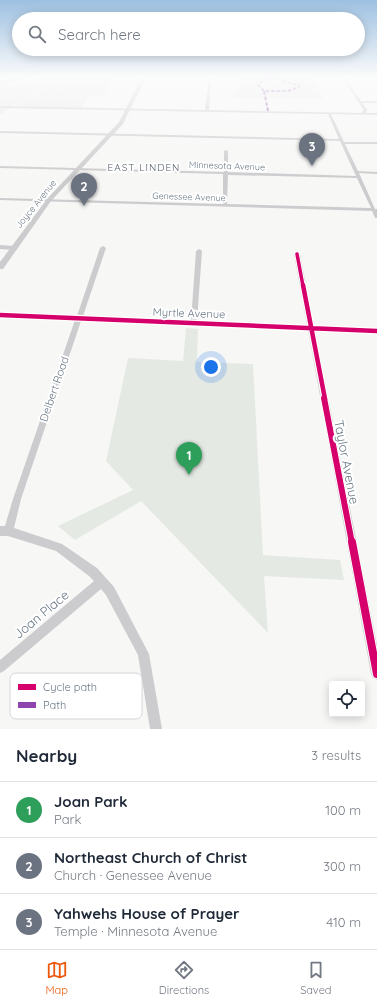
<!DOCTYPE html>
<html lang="en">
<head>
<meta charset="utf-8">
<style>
	:root { --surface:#fff; --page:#f2f2f3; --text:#1f2937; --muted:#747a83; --line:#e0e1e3; --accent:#ea580c }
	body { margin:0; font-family:Quicksand,sans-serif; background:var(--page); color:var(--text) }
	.controls { position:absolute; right:12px; bottom:12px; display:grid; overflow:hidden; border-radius:4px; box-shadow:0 2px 10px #0003 }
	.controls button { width:36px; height:36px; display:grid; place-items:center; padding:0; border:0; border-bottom:1px solid var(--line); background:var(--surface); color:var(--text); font:20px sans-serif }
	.you { position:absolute; left:211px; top:367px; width:14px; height:14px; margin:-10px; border:3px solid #fff; border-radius:50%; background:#1a73e8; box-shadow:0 0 0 6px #1a73e833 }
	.badge { display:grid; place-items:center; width:26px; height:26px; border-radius:50%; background:var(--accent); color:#fff; font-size:13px; font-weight:700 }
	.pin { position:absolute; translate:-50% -33px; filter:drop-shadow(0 1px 2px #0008) }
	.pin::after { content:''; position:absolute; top:21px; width:14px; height:12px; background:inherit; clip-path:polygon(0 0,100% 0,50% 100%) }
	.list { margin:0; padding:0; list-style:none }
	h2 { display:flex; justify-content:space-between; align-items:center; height:52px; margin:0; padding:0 16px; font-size:17px }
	h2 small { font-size:13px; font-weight:400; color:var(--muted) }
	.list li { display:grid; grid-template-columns:26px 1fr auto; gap:12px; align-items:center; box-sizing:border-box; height:56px; padding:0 16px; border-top:1px solid var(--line) }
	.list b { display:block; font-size:15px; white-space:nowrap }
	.list p { margin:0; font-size:13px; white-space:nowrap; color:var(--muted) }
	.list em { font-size:13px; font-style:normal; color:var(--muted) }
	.icon { flex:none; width:22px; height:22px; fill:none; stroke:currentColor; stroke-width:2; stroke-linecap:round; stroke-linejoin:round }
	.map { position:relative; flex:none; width:377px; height:729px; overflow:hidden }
	.search { position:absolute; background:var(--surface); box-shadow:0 2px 10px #0003; left:12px; right:12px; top:12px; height:44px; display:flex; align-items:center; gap:10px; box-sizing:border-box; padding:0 14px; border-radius:22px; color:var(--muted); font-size:15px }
	.sheet { height:220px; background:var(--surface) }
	nav { display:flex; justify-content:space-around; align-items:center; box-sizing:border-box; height:56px; border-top:1px solid var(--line); background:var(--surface); font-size:11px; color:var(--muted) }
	nav a { display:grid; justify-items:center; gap:2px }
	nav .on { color:var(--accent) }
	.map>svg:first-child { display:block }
	.built { fill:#e7e9e9 }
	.green { fill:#e5e9e4 }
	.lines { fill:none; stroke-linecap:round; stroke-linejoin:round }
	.primary-casing { stroke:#d4d5d5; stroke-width:2 }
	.minor { fill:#ccccce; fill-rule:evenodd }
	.tertiary { fill:#ccccce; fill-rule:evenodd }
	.primary { fill:#e0e0e1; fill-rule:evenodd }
	.quiet { stroke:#8e44ad; stroke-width:2; stroke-dasharray:3.5 2; stroke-linecap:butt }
	.cycleway-far3-casing { stroke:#fff; stroke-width:5.5 }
	.cycleway-far2-casing { stroke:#fff; stroke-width:7 }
	.cycleway-far1-casing { stroke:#fff; stroke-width:8 }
	.cycleway-casing { stroke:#fff; stroke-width:10 }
	.cycleway-far3 { stroke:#d6006c; stroke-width:3.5 }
	.cycleway-far2 { stroke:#d6006c; stroke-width:4.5 }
	.cycleway-far1 { stroke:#d6006c; stroke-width:6 }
	.cycleway { stroke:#d6006c; stroke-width:8 }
	.labels { text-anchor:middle; stroke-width:4; stroke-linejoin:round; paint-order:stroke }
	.far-street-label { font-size:9px; fill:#697785; stroke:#fff }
	.far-neighbourhood-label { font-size:10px; letter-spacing:1px; fill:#56616a; stroke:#fff }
	.street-label { font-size:11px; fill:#697785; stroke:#fff }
	.near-street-label { font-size:13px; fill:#697785; stroke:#fff }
	.key { fill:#fff; stroke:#d2d6da; stroke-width:1 }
	.key-label { font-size:11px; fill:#697785 }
</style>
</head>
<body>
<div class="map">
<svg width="377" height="729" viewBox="0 0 377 729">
	<rect width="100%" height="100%" fill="#f7f7f6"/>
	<path class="built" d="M41,77L61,79L16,103L0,115V84L18,87Z
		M75,77H115L103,96H89L81,108L28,107L43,96L51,94L65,86Z"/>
	<path class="green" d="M49,77H75L65,86L51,94L43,96L30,106L14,105L61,79Z
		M239,77H313L323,99L234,98L235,90L239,88Z
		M186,328L198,329L197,362L253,364L263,555L340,560L344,580L264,576L268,633L141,501L75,540L58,526L133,490L106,461L128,358L183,361Z"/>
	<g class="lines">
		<g class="primary-casing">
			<path id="primary" d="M19,77H24L0,85V83Z"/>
		</g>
		<path class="minor" d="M0,77H21L0,78Z
			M209,77H211L209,110L361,113L363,111V109L342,77H344L361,101H377V103H362L367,109L366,113H377V115L331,114L344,142H377V144H345L358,171L377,172V174L359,173L375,209H377V218H375L372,211L0,200V198L223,204V174L0,168V166L224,172V151L226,150L228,151V172L356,176L340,141L0,133V131L339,139L328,114L0,108V106L205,110ZM228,175L357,178L371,208L227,204Z
			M0,245L14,246L17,248L14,250L0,249Z
			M103,246L106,248L83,316L191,321L196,251L199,249L202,251L197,321L307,326L294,254L297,252L300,254L314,326L377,329V333L315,331L377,645V680L373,678L371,674L308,330L81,321L21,499L14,528L62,544L97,568L114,587L149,654L162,729H150L138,655L106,595L101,589L4,671L0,673V660L94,581L89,576L56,551L8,536H0V526H5L13,499L75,320L0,317V313L77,316L100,248Z"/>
		<path class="tertiary" d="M142,77H146L123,124L51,201L3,269H0V262L47,199L119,122Z"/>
		<use href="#primary" class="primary"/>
		<path class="quiet" d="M264,91L258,85C264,78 272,79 280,78
			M268,111L264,91H288L299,87L298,85L282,81L278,77"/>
		<g class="cycleway-far3-casing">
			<path id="cycleway-far3" d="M297,254L303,286"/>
		</g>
		<g class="cycleway-far2-casing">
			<path id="cycleway-far2" d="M303,285L325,399
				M0,315L377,331"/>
		</g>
		<g class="cycleway-far1-casing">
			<path id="cycleway-far1" d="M324,398L352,543"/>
		</g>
		<g class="cycleway-casing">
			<path id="cycleway" d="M352,542L377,674"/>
		</g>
		<use href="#cycleway-far3" class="cycleway-far3"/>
		<use href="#cycleway-far2" class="cycleway-far2"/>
		<use href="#cycleway-far1" class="cycleway-far1"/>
		<use href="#cycleway" class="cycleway"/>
	</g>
	<linearGradient id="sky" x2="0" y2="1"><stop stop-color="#9dc0e1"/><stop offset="0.43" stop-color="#fbfbfb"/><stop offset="1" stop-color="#fbfbfb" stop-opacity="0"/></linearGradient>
	<rect width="377" height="179" fill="url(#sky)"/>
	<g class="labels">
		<g class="far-street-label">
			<text transform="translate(227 166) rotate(2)" y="3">Minnesota Avenue</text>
			<text transform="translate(189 197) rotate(2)" y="3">Genessee Avenue</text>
			<text transform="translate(36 204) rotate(-51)" y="3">Joyce Avenue</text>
		</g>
		<g class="far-neighbourhood-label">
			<text x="144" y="171">EAST LINDEN</text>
		</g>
		<g class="street-label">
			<text transform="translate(189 313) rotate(2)" y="4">Myrtle Avenue</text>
			<text transform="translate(54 389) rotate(-71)" y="4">Delbert Road</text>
		</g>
		<g class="near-street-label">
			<text transform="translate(347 462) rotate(79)" y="5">Taylor Avenue</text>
			<text transform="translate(41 614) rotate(-40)" y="5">Joan Place</text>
		</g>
	</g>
	<rect x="10" y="673" width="132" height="46" rx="6" class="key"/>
	<rect x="18" y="684" width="18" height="6" fill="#d6006c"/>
	<rect x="18" y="702" width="18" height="6" fill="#8e44ad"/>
	<g class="key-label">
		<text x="43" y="691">Cycle path</text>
		<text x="43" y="709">Path</text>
	</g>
</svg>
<div class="controls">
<button><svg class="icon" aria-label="locate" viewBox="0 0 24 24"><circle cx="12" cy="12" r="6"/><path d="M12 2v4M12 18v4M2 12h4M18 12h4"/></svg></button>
</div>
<div class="you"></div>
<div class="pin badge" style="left:189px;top:475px;background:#2e9e5b">1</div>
<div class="pin badge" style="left:84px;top:206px;background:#6b7280">2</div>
<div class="pin badge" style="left:312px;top:166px;background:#6b7280">3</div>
<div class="search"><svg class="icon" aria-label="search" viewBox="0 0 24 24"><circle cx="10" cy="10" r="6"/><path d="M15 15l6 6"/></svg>Search here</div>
</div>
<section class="sheet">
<h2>Nearby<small>3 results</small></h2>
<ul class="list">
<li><span class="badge" style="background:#2e9e5b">1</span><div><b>Joan Park</b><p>Park</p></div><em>100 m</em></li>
<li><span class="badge" style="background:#6b7280">2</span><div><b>Northeast Church of Christ</b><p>Church · Genessee Avenue</p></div><em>300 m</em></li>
<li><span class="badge" style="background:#6b7280">3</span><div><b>Yahwehs House of Prayer</b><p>Temple · Minnesota Avenue</p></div><em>410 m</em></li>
</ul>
</section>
<nav>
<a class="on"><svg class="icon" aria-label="map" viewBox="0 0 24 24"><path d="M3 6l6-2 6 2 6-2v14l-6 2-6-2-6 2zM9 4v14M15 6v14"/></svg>Map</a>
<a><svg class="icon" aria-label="directions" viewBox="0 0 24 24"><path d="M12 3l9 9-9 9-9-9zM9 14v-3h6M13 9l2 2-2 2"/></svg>Directions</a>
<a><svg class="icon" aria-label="saved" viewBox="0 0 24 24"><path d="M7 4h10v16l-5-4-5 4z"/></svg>Saved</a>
</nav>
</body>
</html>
